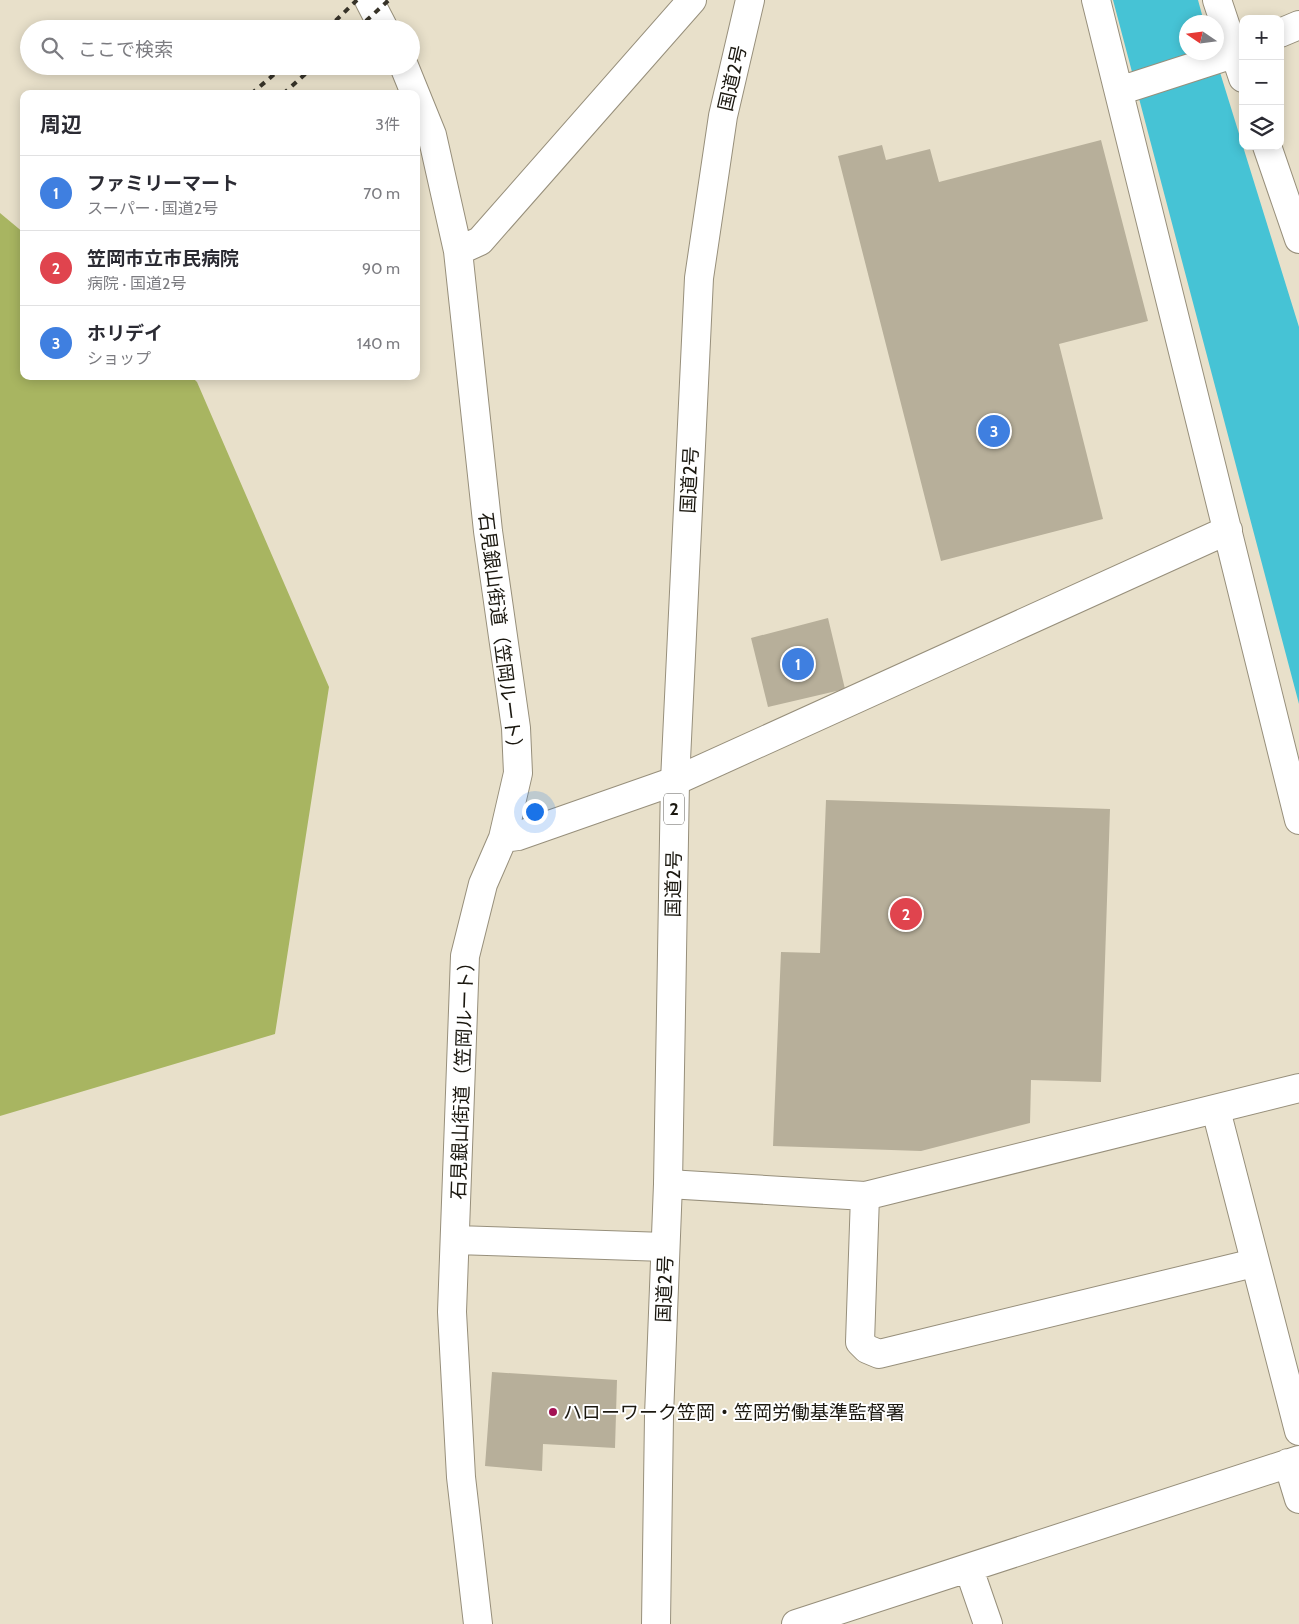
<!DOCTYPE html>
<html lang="ja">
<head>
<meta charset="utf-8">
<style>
	:root { --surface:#fff; --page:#f7f7f7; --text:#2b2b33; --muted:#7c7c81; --line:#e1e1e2; --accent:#2563eb }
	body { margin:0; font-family:Cabin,"Noto Sans JP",sans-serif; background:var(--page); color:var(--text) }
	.controls { position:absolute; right:15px; top:15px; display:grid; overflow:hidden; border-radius:10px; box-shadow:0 2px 12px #0003 }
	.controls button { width:45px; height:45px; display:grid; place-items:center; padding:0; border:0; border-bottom:1px solid var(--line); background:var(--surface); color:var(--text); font:25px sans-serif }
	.compass { position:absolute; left:1179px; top:15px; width:45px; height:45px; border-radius:50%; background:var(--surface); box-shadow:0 2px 12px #0003; rotate:283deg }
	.you { position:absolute; left:534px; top:811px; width:18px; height:18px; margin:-12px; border:4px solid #fff; border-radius:50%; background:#1a73e8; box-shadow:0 0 0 8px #1a73e833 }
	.badge { display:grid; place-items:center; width:32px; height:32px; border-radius:50%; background:var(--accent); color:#fff; font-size:16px; font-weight:700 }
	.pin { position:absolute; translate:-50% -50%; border:2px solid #fff; box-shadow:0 1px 5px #0006 }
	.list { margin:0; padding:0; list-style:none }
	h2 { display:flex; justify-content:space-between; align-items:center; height:65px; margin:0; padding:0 20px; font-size:21px }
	h2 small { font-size:16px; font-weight:400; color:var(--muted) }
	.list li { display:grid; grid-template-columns:32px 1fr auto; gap:15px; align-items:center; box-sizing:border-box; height:75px; padding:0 20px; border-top:1px solid var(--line) }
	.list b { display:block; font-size:19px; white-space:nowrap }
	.list p { margin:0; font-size:16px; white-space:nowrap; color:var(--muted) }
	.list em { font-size:16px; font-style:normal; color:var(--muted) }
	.icon { flex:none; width:28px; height:28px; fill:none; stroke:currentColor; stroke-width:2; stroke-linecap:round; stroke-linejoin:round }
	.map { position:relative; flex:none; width:1299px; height:1624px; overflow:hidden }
	.search { position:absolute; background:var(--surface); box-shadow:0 2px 12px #0003; left:20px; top:20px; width:400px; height:55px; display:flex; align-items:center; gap:12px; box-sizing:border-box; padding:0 18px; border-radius:28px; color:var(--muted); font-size:19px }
	.panel { position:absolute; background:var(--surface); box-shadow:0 2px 12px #0003; left:20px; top:90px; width:400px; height:290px; border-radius:10px }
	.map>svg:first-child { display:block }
	.forest { fill:#a8b561 }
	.water { fill:#46c3d5 }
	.building { fill:#b7af9a }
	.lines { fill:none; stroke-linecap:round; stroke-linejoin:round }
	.minor-casing { stroke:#978f7b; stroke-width:30 }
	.highway-casing { stroke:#978f7b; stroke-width:30 }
	.minor { stroke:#fff; stroke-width:28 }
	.highway { stroke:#fff; stroke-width:28 }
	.rail { stroke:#373329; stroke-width:4; stroke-dasharray:6 6; stroke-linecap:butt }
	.poi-dot { fill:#a31153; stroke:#fff; stroke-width:2 }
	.labels { text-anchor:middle; stroke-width:4; stroke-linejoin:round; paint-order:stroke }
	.shield { fill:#fff; stroke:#5f5d58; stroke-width:1 }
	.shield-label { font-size:18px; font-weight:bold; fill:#1b1810 }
	.street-label { font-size:19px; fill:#1b1810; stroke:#fff }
	.poi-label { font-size:19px; fill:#1b1810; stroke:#fff; text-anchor:start }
</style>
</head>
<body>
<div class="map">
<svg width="1299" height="1624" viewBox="0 0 1299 1624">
	<rect width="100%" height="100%" fill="#e8e0ca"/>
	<path class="forest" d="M0,213L24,233V376H191L197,382L329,687L275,1034L0,1116Z"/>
	<path class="water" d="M1113,0H1198L1204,22H1186V52L1214,53L1299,327V704Z"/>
	<path class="building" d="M1101,140L1148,321L1059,344L1103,519L941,561L838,156L882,145L886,160L930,149L939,182Z
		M828,618L845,689L768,707L751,638Z
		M826,800L1110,809L1101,1082L1031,1080L1030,1123L921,1151L773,1146L781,952L820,953Z
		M492,1372L617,1380L615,1448L543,1444L542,1471L485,1466Z"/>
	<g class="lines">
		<g class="minor-casing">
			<path id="minor" d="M369,0L384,29
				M1096,0L1299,820
				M1217,0L1243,78
				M1280,33L1299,25
				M404,66L432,135L458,251L488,531L516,728L518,773L503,838L483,884L465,956L452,1312L461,1477L478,1624
				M1119,91L1224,57L1243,49
				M1267,146L1299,239
				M458,251L480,241L692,0
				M503,838L518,836L675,781L1228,530
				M1216,1110L1299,1431
				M668,1184L865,1196L1299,1088
				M865,1196L860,1342L867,1349L879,1354L1254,1263
				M456,1240L665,1247
				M1288,1463L1299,1499
				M969,1569L988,1624
				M796,1624L1299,1460"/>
		</g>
		<g class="highway-casing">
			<path id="highway" d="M656,1624L659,1416L668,1184L675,781L699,278L723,116L750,0"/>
		</g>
		<use href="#minor" class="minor"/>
		<use href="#highway" class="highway"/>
		<path class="rail" d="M327,29L357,0
			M357,29L389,0
			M251,94L284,66
			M283,94L314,66"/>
	</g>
	<circle class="poi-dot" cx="553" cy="1412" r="5"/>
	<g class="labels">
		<rect class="shield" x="664" y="793.5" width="20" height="31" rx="4"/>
		<g class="shield-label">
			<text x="674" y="815">2</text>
		</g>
		<g class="street-label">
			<text transform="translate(732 78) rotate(-77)" y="7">国道2号</text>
			<text transform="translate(689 480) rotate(-87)" y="7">国道2号</text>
			<text transform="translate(501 635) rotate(83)" y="7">石見銀山街道（笠岡ルート）</text>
			<text transform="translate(673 884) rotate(-89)" y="7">国道2号</text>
			<text transform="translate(462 1076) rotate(-88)" y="7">石見銀山街道（笠岡ルート）</text>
			<text transform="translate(664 1289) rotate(-88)" y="7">国道2号</text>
		</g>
		<g class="poi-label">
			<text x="563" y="1419">ハローワーク笠岡・笠岡労働基準監督署</text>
		</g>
	</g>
</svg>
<div class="controls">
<button>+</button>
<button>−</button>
<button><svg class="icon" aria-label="layers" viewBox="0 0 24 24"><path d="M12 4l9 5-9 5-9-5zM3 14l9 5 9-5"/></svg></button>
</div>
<svg class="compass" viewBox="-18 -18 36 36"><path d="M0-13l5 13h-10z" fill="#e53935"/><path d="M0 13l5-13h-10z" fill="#7c7c81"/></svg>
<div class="you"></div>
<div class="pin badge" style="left:798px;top:664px;background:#3f7fe0">1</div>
<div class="pin badge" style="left:906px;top:914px;background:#e0444e">2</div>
<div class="pin badge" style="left:994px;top:431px;background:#3f7fe0">3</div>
<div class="search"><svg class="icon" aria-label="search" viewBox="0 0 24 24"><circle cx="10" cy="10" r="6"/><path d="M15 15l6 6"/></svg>ここで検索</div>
<section class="panel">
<h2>周辺<small>3件</small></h2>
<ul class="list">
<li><span class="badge" style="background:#3f7fe0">1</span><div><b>ファミリーマート</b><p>スーパー · 国道2号</p></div><em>70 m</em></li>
<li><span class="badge" style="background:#e0444e">2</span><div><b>笠岡市立市民病院</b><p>病院 · 国道2号</p></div><em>90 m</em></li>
<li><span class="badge" style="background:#3f7fe0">3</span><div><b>ホリデイ</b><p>ショップ</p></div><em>140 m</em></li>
</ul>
</section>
</div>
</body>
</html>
